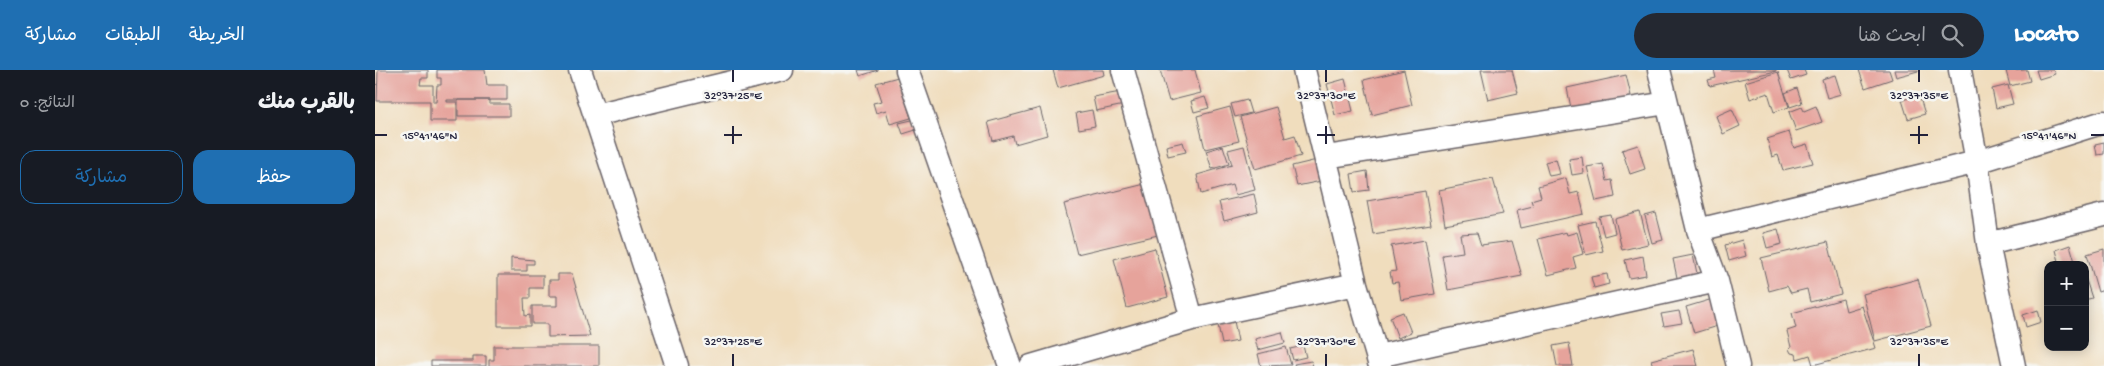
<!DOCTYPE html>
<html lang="ar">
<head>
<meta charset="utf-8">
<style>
	:root { --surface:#171b24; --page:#242831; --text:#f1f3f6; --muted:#9ea1a6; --line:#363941; --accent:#1f6fb2 }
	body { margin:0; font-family:"Gochi Hand","Playpen Sans Arabic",sans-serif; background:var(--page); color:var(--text); direction:rtl }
	.controls { position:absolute; right:15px; bottom:15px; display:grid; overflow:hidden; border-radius:10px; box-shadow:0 2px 12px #0003 }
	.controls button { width:45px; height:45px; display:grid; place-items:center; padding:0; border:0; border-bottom:1px solid var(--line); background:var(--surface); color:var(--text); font:25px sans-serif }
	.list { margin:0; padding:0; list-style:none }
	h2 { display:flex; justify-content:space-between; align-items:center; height:65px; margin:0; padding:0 20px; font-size:21px }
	h2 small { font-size:16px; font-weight:400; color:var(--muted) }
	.actions { display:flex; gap:10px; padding:15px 20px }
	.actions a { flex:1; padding:11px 0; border:1px solid var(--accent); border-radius:15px; text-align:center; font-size:18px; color:var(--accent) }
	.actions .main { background:var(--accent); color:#fff }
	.icon { flex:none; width:28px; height:28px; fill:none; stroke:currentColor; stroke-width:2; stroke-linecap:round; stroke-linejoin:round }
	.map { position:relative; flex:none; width:1729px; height:296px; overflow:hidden; direction:ltr }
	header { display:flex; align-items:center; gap:30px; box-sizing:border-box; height:70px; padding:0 25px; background:var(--accent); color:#fff }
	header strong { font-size:24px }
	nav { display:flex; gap:28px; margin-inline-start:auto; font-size:18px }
	.search { width:350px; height:45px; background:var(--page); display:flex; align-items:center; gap:12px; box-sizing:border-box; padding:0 18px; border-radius:28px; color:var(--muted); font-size:19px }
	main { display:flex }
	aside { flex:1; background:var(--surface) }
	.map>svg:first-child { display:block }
	.building { fill:#e6a39b }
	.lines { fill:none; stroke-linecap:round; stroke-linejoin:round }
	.minor-casing { stroke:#6a6368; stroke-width:25 }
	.minor { stroke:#fff; stroke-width:22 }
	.ticks { fill:none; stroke:#22223b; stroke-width:2 }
	.ticks-label { font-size:12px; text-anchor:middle; fill:#22223b; stroke:#f6f6f2; stroke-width:5; stroke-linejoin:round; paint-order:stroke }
</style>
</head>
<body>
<header>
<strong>Locato</strong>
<div class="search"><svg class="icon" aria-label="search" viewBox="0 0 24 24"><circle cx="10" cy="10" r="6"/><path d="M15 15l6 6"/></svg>ابحث هنا</div>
<nav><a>الخريطة</a><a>الطبقات</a><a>مشاركة</a></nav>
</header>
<main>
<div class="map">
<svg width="1729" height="296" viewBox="0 0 1729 296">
	<rect width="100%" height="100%" fill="#f6f6f2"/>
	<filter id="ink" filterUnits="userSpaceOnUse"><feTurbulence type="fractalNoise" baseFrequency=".02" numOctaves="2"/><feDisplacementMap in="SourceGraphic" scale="10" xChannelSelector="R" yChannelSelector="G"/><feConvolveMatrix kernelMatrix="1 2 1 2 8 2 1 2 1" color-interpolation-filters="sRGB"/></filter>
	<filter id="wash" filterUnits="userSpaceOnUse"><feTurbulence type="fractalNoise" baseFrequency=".0096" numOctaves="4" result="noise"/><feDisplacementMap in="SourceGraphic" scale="20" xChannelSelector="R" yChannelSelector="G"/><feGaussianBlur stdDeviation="1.12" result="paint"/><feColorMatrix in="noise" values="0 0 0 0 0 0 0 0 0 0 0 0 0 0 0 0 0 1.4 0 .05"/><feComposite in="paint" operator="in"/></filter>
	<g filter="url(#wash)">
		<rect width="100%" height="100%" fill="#f0ddbd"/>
		<g id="blocks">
			<path class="building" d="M3,0H53V8H46L45,15H58V32H61L62,15H66V8H62V0H110L112,15H132V30H72V32H82V51H55V31H2Z
				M483,0H503L485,6Z
				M678,0H728L729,5L683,18Z
				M785,0H820L826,23L794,31Z
				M1029,0L1037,35L997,45L989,10Z
				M1106,0H1137L1143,23L1113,30Z
				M1339,0H1401V1L1335,16L1333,10L1341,8Z
				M1412,0H1429L1431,5L1416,10Z
				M1484,0H1514L1517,9L1490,18Z
				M1519,0H1543V1L1521,7Z
				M1652,0L1655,11L1635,16L1631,1Z
				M1661,0H1678L1680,4L1664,9Z
				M1403,2L1414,37L1399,42L1393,23L1375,29L1370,12Z
				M1251,5L1257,30L1197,43L1192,18Z
				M1460,5L1466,24L1452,28L1447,9Z
				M523,7L536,48L515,54L511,40L501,43L498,33L507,31L501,13Z
				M970,9L978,41L960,45L952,14Z
				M1633,15L1638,34L1621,38L1617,19Z
				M1422,18L1427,33L1415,37L1410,23Z
				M746,22L749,35L721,41L718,27Z
				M1544,25L1550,44L1533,49L1527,30Z
				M830,27L834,38L819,42L816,31Z
				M83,30H114V34H134V46H83Z
				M872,30L876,43L860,47L856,34Z
				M1441,36L1447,52L1421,61L1414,42L1427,37L1429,41Z
				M855,37L864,71L830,79L822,46Z
				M901,37L910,68L920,65L926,86L880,99L865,47Z
				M665,38L672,65L640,74L638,66L618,71L613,52Z
				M1357,39L1365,56L1348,64L1341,46Z
				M717,40L720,56L704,59L701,43Z
				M541,49L544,59L528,64L524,53Z
				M1414,62L1419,78L1432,74L1438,93L1408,100L1403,85L1397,87L1392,69Z
				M808,72L811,82L793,86L791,76Z
				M1729,72V84L1722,85L1720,74Z
				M1263,75L1270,99L1255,104L1247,80Z
				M848,76L854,94L837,99L831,81Z
				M869,76L880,120L860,125L857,115L826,124L822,105L857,95L853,80Z
				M1207,87L1209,103L1197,105L1194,89Z
				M946,89L951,110L922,116L917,96Z
				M1181,89L1185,104L1174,106L1170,92Z
				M1228,94L1232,111L1237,110L1240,127L1221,131L1212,97Z
				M992,101L994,120L979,122L976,104Z
				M1191,108L1195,124L1204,122L1209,144L1146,158L1142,140L1158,136L1156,130L1166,127L1163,116Z
				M1118,109L1128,144L1070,155L1064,120Z
				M770,114L783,165L702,184L689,134Z
				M1050,121L1056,155L998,164L992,131Z
				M879,124L883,142L849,151L844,132Z
				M1265,142L1273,174L1247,180L1240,149Z
				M1281,143L1288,170L1277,173L1270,146Z
				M1236,145L1240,163L1229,166L1224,147Z
				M1220,151L1228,181L1211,185L1203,155Z
				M1403,159L1407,174L1392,178L1388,163Z
				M1191,162L1192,165L1202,162L1208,184L1198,187L1201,198L1173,205L1163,169Z
				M1102,163L1106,175L1137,171L1147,206L1073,220L1067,185L1088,182L1085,164Z
				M1050,170L1060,224L1026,230L1023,212L1017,213L1015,202L1021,201L1016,176Z
				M1367,170L1371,186L1354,191L1350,175Z
				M1453,172L1466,224L1435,232L1432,219L1416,223L1412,216L1394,221L1386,188Z
				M1695,175L1701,195H1685L1681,180Z
				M780,178L793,227L752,238L739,189Z
				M1729,179V220L1723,222L1712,184Z
				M1318,185L1323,208L1303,212L1298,189Z
				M1268,186L1271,205L1254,208L1250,190Z
				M136,188L159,190V194H152V201H136Z
				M183,204H197L215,266L173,267V254H157V236H182V226H174V210H183Z
				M1232,204L1234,214L1219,218L1216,207Z
				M123,205H168V218H155V228H149L150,246L155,245V256H123Z
				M1710,207L1717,228L1710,230Z
				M1543,209L1556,256L1500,271L1488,224Z
				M1341,228L1349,254L1319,263L1311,237Z
				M1468,229L1471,241L1487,236L1501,278L1438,295L1435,285L1422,289L1421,284L1416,283L1414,279L1416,277L1412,261L1421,258L1417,243Z
				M1663,240L1666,252L1651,257L1648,245Z
				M1304,241L1307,253L1289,256L1286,244Z
				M1028,242L1036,262L1023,268L1015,247Z
				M859,251L863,271L847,274L843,255Z
				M907,262L910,273L883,280L880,269Z
				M1194,273L1198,296H1182L1178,276Z
				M119,276H224V296H114V290H119Z
				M928,276L931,287L918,290L915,279Z
				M911,277L916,295L886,296L883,284Z
				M1318,279L1323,296H1278L1276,290Z
				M98,286H111V296H56V291H98Z
				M936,291L938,296H920L919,294Z"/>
		</g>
	</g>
	<g filter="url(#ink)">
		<use href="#blocks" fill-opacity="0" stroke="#6a6368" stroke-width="1"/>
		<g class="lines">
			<g class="minor-casing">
				<path id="minor" d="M205,0L302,296
					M532,0L635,296
					M748,0L817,249
					M929,0L981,214L1005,296
					M1284,0L1323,160L1342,211L1363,296
					M1585,0L1602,92L1613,174L1639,296
					M220,45L407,0
					M951,87L1292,33
					M1323,160L1602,92L1729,52
					M1613,174L1729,145
					M1003,286L1342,211
					M656,296L817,249L981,214"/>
			</g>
			<use href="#minor" class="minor"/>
		</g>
	</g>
	<path class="ticks" d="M358,0V12M951,0V12M1544,0V12M358,56V74M951,56V74M1544,56V74M0,65H12M349,65H367M942,65H960M1535,65H1553M1716,65H1729M358,284V296M951,284V296M1544,284V296"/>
	<g class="ticks-label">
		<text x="358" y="29">32°37'25"E</text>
		<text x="951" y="29">32°37'30"E</text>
		<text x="1544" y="29">32°37'35"E</text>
		<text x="55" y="69">15°41'46"N</text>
		<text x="1674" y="69">15°41'46"N</text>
		<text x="358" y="275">32°37'25"E</text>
		<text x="951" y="275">32°37'30"E</text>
		<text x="1544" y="275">32°37'35"E</text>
	</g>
</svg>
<div class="controls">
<button>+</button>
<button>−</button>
</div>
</div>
<aside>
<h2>بالقرب منك<small>النتائج: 0</small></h2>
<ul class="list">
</ul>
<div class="actions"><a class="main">حفظ</a><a>مشاركة</a></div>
</aside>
</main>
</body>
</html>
